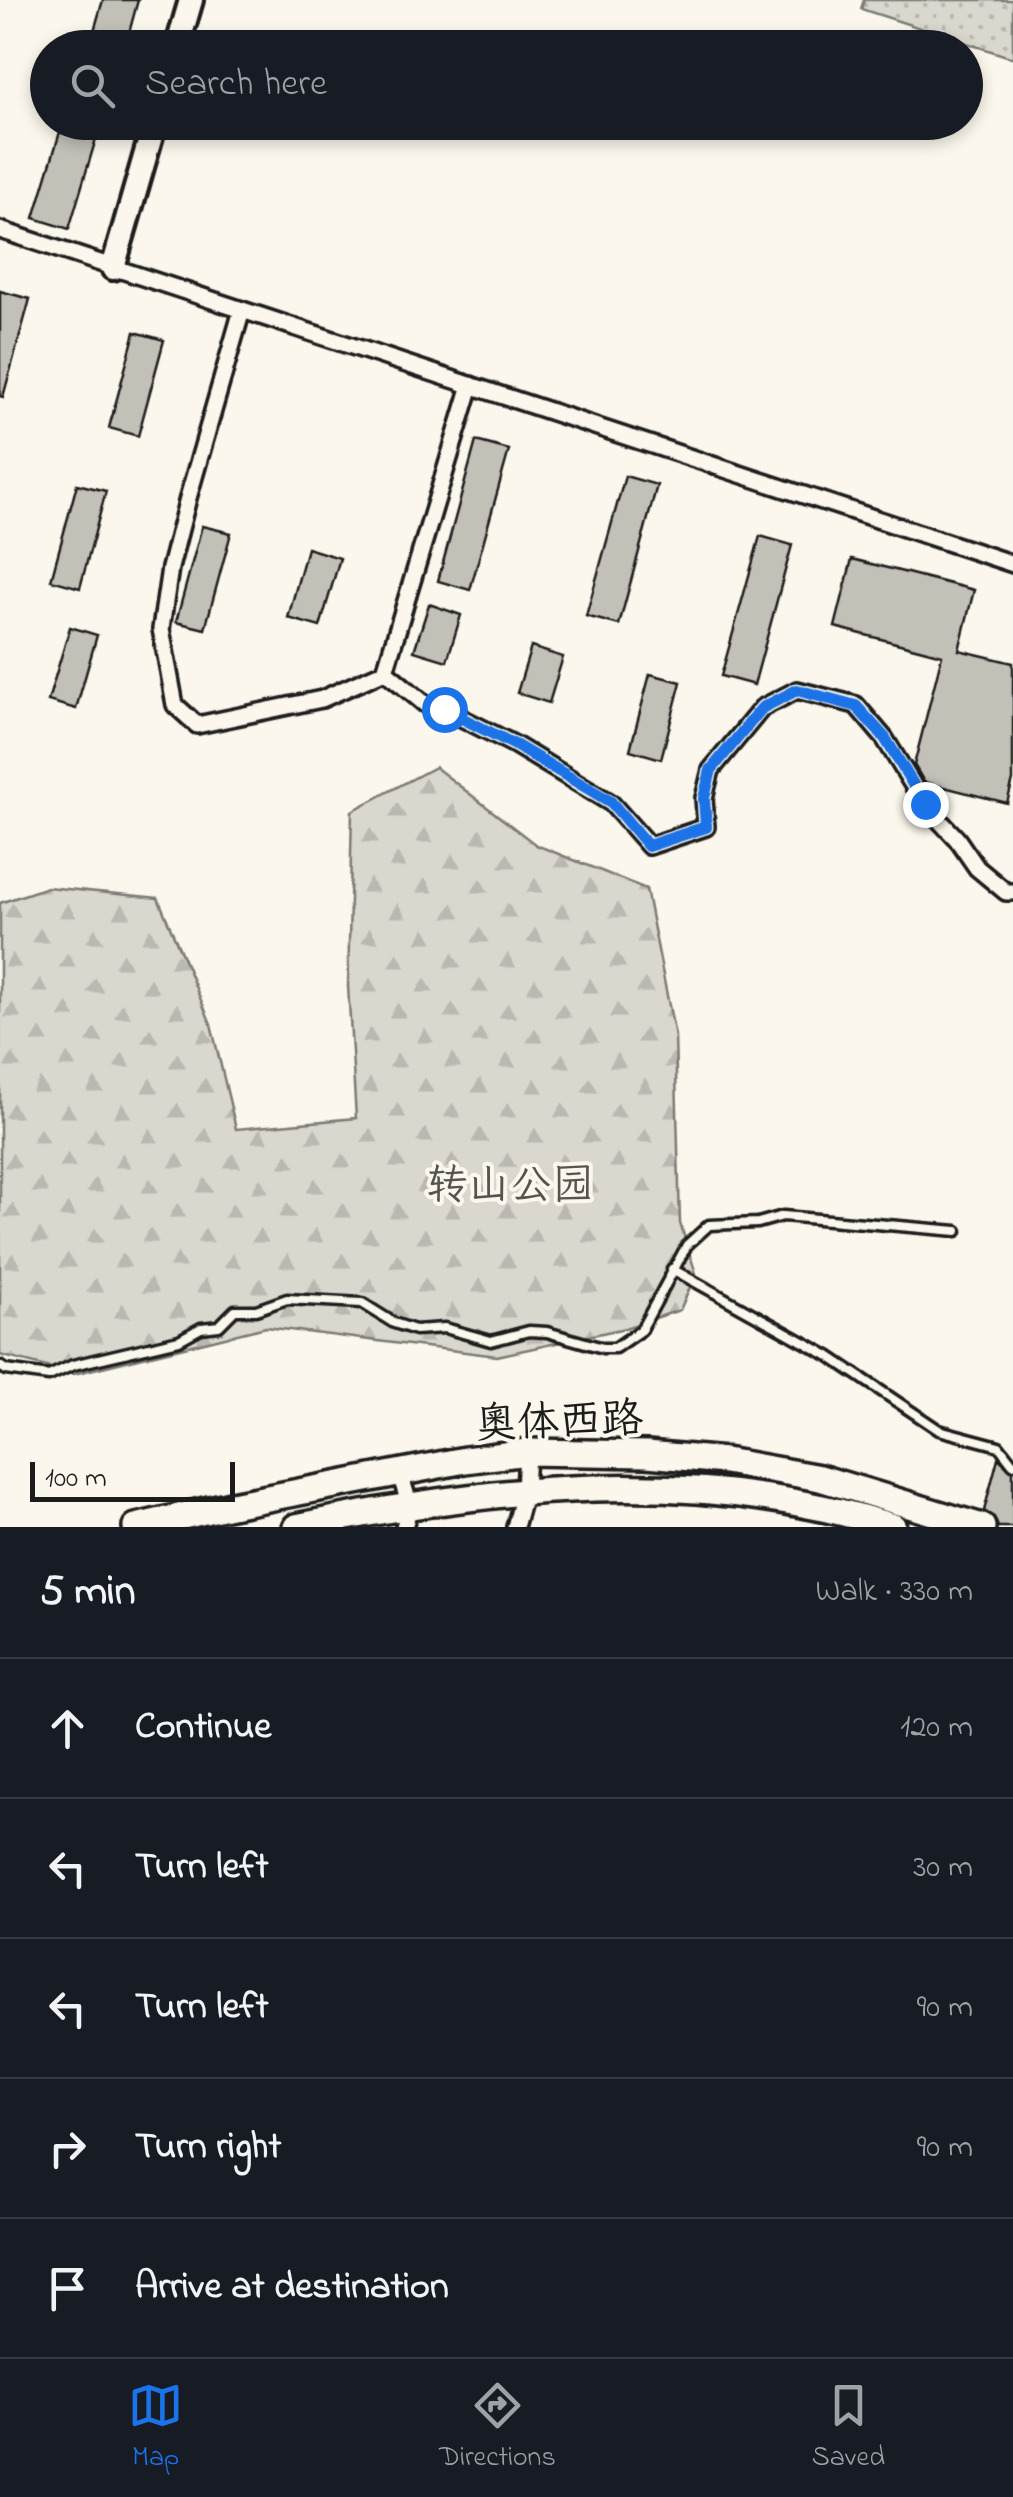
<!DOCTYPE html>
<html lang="en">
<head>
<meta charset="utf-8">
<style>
	:root { --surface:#171b24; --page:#242831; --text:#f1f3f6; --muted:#9ea1a6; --line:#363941; --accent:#1a73e8 }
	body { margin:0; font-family:"Indie Flower","LXGW WenKai TC",sans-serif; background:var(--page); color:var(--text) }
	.scale { position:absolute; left:30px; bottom:25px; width:205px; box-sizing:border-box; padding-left:10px; border:5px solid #1c1c1c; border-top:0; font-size:28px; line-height:35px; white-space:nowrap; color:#1c1c1c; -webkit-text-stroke:8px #fbf7ec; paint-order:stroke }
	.stop { position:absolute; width:30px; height:30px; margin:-22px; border:8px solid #1a73e8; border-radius:50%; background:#fff }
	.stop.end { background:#1a73e8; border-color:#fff; box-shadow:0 2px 10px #0008 }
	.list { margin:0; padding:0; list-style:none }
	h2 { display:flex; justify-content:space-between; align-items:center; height:130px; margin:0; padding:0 40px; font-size:42px }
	h2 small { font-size:32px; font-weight:400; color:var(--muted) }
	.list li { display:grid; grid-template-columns:65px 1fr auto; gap:30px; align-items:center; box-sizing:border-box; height:140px; padding:0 40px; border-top:2px solid var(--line) }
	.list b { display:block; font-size:38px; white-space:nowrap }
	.list em { font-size:32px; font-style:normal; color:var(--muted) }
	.icon { flex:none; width:55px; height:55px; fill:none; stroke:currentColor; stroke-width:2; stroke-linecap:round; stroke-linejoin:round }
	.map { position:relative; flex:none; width:1013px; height:1527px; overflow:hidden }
	.search { position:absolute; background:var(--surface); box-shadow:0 5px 15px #0003; left:30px; right:30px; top:30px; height:110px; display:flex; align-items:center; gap:25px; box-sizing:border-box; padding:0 35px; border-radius:55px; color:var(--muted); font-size:38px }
	.sheet { height:830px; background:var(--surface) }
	nav { display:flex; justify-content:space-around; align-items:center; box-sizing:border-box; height:140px; border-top:2px solid var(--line); background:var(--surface); font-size:28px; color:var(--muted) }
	nav a { display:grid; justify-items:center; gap:5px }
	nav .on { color:var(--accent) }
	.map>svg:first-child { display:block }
	.forest { fill:url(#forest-firs); stroke:#7b7a75; stroke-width:2.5 }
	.park { fill:url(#park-dots); stroke:#7b7a75; stroke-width:2.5 }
	.building { fill:#c3c0b8; stroke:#1c1c1c; stroke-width:2.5 }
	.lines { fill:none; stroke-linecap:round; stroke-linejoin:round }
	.lane-casing { stroke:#1c1c1c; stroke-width:15 }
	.street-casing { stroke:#1c1c1c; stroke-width:22 }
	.secondary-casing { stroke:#1c1c1c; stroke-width:30 }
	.primary-casing { stroke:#1c1c1c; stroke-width:32 }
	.lane { stroke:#fbf7ec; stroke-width:8 }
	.street { stroke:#fbf7ec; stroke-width:15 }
	.secondary { stroke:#fbf7ec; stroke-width:22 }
	.primary { stroke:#fbf7ec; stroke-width:25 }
	.route { stroke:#1a73e8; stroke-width:12 }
	.labels { text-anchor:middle; stroke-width:8; stroke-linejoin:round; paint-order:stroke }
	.park-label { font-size:42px; fill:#555451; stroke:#fbf7ec }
	.street-label { font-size:42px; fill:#1c1c1c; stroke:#fbf7ec }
</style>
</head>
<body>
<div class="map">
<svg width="1013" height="1527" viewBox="0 0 1013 1527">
	<defs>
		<pattern id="forest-firs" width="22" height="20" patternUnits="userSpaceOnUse" patternTransform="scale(2.5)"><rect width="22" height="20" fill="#dad7ce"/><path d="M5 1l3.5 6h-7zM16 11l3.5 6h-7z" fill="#bab8b0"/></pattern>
		<pattern id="park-dots" width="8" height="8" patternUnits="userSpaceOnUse" patternTransform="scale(2.5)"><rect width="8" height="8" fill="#dad7ce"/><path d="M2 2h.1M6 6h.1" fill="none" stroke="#bab8b0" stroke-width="1.8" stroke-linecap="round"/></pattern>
	</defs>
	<rect width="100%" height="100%" fill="#fbf7ec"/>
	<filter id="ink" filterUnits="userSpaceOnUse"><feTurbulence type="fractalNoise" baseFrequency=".01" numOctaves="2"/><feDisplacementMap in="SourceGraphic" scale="20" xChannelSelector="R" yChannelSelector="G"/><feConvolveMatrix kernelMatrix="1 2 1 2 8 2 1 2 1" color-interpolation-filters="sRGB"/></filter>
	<g filter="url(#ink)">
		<path class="forest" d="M435,767L536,845L646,889L675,1036L680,1223L696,1274L680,1310L625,1328L497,1356L266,1327L74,1374L0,1355V903L47,887L158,898L211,1024L236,1129L356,1118L348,986L352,811Z"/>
		<path class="park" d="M864,0H1013V58L861,9Z"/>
		<path class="building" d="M103,0H138L127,40L94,31Z
			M63,122H101L69,229L34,218Z
			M0,291L30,299L3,397L0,396Z
			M135,332L164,340L138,436L109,428Z
			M476,441L509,450L470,590L438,581Z
			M625,476L657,485L619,625L586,616Z
			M77,484L106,491L80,588L51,580Z
			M202,526L231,533L205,629L176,622Z
			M760,536L792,545L754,685L721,676Z
			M307,548L340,558L320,627L288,618Z
			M852,559L974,590L959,650L1013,663V780L1007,803L924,782L914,765L942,655L835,627Z
			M429,604L461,615L447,661L414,651Z
			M70,627L97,635L76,709L48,701Z
			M531,647L563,657L549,703L517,693Z
			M650,674L681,682L661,759L630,750Z
			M998,1458L1013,1471V1527H998L994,1517L984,1511Z"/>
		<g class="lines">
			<g class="lane-casing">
				<path id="lane" d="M672,1269L829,1356L939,1430L999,1446L1013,1464
					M0,1366L6,1370L49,1376L73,1365L179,1340L201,1328L219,1326L235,1310H256L287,1299L362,1303L394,1323L415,1330L445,1328L491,1341L529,1331L547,1332L603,1348H615L641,1330L687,1245L709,1225L758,1223L783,1216L957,1231"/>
			</g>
			<g class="street-casing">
				<path id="street" d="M0,230L1013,564
					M242,310L188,498L170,568L161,629L175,705L197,725L322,699L385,671L425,704L444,709L515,745L611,803L649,846L706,827L704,798L711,770L762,708L797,690L856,705L885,739L925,805L957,839L977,868L1006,892H1013
					M385,671L471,385
					M400,1474L410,1506L404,1527
					M515,1527L525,1491L527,1452"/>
			</g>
			<g class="secondary-casing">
				<path id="secondary" d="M177,48L191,0
					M113,268L155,122"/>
			</g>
			<g class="primary-casing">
				<path id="primary" d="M136,1527L226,1506L465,1460L527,1452L647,1454L725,1461L820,1478L982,1527
					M296,1527C492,1486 698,1464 893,1527"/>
			</g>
			<use href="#lane" class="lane"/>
			<use href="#street" class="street"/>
			<use href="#secondary" class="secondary"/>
			<use href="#primary" class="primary"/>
		</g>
	</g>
	<g class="lines" filter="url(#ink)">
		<path class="route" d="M444,709L515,745L611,802L648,846L706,827L704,798L711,770L762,708L797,690L856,706L885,738L925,804"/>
	</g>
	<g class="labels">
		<g class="park-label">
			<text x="510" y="1198">转山公园</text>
		</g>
		<g class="street-label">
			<text transform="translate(559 1419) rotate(-2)" y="15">奥体西路</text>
		</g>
	</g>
</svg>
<div class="scale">100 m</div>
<div class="stop" style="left:444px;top:709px"></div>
<div class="stop end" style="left:925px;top:804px"></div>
<div class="search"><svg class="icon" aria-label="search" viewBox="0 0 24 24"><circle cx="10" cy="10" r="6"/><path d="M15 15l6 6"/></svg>Search here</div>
</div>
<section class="sheet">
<h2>5 min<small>Walk · 330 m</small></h2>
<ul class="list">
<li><svg class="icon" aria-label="ahead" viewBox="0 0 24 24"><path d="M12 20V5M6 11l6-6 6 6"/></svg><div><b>Continue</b></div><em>120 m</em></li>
<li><svg class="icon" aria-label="left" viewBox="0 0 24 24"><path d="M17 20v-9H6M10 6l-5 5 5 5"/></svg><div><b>Turn left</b></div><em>30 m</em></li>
<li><svg class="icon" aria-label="left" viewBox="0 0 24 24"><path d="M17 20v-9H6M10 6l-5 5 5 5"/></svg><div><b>Turn left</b></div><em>90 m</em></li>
<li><svg class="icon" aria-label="right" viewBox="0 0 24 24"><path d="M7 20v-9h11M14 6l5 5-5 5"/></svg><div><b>Turn right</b></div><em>90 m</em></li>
<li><svg class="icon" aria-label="arrive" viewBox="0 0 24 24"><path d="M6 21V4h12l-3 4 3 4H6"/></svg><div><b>Arrive at destination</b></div></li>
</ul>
</section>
<nav>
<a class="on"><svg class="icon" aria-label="map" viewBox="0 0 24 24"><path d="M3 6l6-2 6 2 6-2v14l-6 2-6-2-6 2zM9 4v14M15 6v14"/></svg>Map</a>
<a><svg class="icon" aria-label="directions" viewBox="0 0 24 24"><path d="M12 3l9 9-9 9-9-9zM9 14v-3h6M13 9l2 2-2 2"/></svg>Directions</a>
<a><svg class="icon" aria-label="saved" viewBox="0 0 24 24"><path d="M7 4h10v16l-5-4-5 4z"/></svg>Saved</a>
</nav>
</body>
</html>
